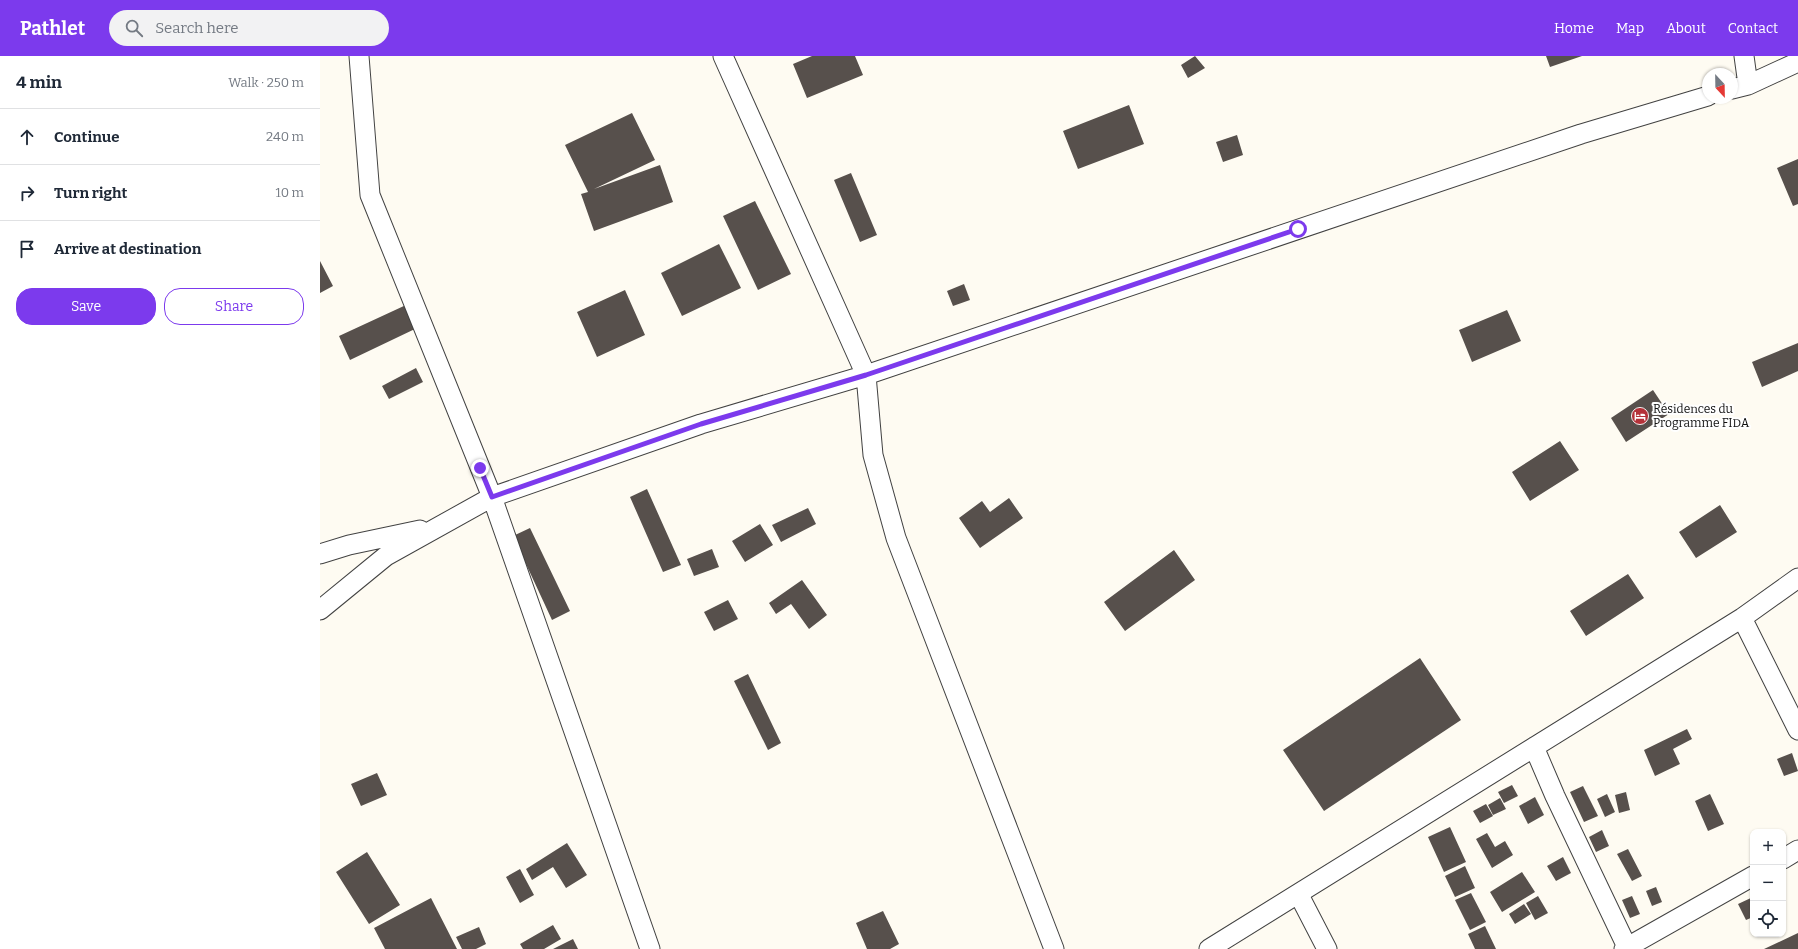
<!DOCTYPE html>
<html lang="en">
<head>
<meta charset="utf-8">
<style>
	:root { --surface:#fff; --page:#f2f2f3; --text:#1f2937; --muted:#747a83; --line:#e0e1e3; --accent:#7c3aed }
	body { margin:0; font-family:Bitter,serif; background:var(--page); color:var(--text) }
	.controls { position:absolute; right:12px; bottom:12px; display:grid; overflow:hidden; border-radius:8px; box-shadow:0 1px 3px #0004 }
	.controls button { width:36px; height:36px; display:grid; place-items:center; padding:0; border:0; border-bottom:1px solid var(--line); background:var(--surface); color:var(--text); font:20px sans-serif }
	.compass { position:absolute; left:1382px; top:12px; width:36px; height:36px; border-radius:50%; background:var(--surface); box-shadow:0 1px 3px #0004; rotate:158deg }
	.stop { position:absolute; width:12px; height:12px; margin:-9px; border:3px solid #7c3aed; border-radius:50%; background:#fff }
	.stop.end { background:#7c3aed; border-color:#fff; box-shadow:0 1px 4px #0008 }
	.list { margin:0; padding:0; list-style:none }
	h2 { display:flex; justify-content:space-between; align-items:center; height:52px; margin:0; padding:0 16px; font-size:17px }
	h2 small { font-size:13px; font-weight:400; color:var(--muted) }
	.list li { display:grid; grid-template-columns:26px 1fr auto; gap:12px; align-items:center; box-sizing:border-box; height:56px; padding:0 16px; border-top:1px solid var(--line) }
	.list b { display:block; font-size:15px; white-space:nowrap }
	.list em { font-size:13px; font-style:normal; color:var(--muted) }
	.actions { display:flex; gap:8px; padding:12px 16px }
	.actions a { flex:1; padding:9px 0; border:1px solid var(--accent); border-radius:16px; text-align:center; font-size:14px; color:var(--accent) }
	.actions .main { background:var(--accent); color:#fff }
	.icon { flex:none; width:22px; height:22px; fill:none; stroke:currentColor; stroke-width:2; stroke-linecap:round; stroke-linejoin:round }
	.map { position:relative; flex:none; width:1478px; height:893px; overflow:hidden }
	header { display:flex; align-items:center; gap:24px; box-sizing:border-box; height:56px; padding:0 20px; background:var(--accent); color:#fff }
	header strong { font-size:19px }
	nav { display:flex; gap:22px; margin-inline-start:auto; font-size:14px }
	.search { width:280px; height:36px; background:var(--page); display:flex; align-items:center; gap:10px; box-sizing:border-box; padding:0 14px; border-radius:22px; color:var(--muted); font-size:15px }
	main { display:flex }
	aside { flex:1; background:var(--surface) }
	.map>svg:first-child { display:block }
	.building { fill:#57504c }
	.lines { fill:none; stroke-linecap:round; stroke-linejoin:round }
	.minor-casing { stroke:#424242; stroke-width:21 }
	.minor { stroke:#fff; stroke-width:19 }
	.route { stroke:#7c3aed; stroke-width:5 }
	.labels { text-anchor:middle; stroke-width:4; stroke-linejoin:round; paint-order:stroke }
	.poi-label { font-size:12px; fill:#0f0f0f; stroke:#fff; text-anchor:start }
</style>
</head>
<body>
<header>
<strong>Pathlet</strong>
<div class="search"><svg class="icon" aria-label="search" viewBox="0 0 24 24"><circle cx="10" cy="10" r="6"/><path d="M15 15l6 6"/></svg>Search here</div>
<nav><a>Home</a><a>Map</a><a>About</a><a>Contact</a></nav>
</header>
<main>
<aside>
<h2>4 min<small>Walk · 250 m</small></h2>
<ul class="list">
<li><svg class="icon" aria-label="ahead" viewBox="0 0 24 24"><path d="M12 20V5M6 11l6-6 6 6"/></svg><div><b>Continue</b></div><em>240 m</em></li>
<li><svg class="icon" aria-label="right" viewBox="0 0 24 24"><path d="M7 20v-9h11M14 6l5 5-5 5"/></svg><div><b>Turn right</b></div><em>10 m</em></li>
<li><svg class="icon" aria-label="arrive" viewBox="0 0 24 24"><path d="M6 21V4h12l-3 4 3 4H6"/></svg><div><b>Arrive at destination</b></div></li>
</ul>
<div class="actions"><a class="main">Save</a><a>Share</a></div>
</aside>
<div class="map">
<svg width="1478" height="893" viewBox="0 0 1478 893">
	<rect width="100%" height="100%" fill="#fefbf2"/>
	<path class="building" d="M492,0H535L543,19L487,42L473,8Z
		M875,0L885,12L868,22L861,9Z
		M1226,0H1262L1230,11Z
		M809,49L824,88L758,113L743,75Z
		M312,57L335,104L274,133L340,109L353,146L274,175L261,138L268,136L245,89Z
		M917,79L923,99L903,106L896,86Z
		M1478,103V148L1473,150L1457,112Z
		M531,117L557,179L540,186L514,124Z
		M435,145L471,218L438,234L403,160Z
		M399,188L421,232L362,260L341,217Z
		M0,205L13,230L0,237Z
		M644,228L650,244L633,250L627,235Z
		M305,234L325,279L277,301L257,256Z
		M86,249L97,272L30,304L19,280Z
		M1187,254L1201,285L1152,306L1139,274Z
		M1478,287V315L1442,331L1432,306Z
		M96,312L103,326L69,343L62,330Z
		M1333,334L1349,358L1306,386L1291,362Z
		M1240,385L1259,414L1210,445L1192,416Z
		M327,433L361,509L343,516L310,441Z
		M689,442L703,462L660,492L639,462L662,445L670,456Z
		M1400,449L1417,476L1376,502L1359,476Z
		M488,452L496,468L461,486L452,469Z
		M440,468L453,489L425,506L412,485Z
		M210,472L250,555L232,564L193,480Z
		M392,493L399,511L374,520L367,503Z
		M854,494L875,524L805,575L784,546Z
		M1308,518L1324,542L1266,580L1250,555Z
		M482,524L507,559L489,573L471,548L456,558L449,547Z
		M408,544L418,563L394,575L384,556Z
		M1100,602L1141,664L1004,755L963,694Z
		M428,618L461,687L448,694L414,625Z
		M1367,673L1372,683L1353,693L1360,708L1335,720L1324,694Z
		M1472,697L1478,715L1464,720L1457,703Z
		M57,717L67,739L41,750L31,728Z
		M1192,729L1198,740L1184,747L1178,736Z
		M1263,730L1278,760L1264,766L1250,736Z
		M1306,736L1310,754L1299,757L1295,739Z
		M1287,738L1295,756L1285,761L1277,743Z
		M1390,738L1404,768L1388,775L1375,745Z
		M1215,741L1224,759L1208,768L1199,750Z
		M1180,742L1186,753L1173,759L1168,749Z
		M1166,748L1173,760L1160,767L1153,755Z
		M1130,771L1146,806L1124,816L1108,781Z
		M1282,774L1289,790L1276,796L1269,781Z
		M1167,777L1175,791L1185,785L1193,799L1172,812L1156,783Z
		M247,787L267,819L246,832L233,811L212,824L206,813Z
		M1308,793L1322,820L1312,825L1297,798Z
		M47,796L80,849L49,868L16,816Z
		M1243,801L1251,817L1236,825L1227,810Z
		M1145,810L1155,832L1135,841L1125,820Z
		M200,813L214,839L200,847L186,821Z
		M1202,816L1215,836L1182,856L1170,836Z
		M1336,831L1342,846L1332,850L1326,835Z
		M1151,837L1166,866L1150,874L1135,844Z
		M1218,840L1228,857L1215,864L1206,847Z
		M1312,840L1320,858L1310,862L1302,844Z
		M1433,841V861L1426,864L1418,848Z
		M111,842L137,893H65L54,872Z
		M1204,848L1211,858L1195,868L1189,858Z
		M563,855L579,888L570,893H547L536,867Z
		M233,869L241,883L224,893H203L200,888Z
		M1165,870L1176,893H1155L1148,878Z
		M159,871L166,888L156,893H142L136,881Z
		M1478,877V893H1444Z
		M253,883L258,893H233Z"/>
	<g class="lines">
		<g class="minor-casing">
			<path id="minor" d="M39,0L50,139L172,441L330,893
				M403,0L546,319L553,399L576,482L734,893
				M1424,0L1428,29
				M1412,33L1428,29L1478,6
				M0,498L29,489L100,474
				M0,554L66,500L172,441L381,368L546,319L1261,78L1388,40
				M1422,562L1478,674
				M1214,691L1235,740L1308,893
				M1463,803L1478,794
				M979,839L1007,893
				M889,893L1422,562L1478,522
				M1304,893L1433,820"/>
		</g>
		<use href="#minor" class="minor"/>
	</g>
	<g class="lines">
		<path class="route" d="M160,412L172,441L381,368L546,319L978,173"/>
	</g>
	<defs>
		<g id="hotel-disc" transform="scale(0.9)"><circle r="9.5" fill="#b43239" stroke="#fff"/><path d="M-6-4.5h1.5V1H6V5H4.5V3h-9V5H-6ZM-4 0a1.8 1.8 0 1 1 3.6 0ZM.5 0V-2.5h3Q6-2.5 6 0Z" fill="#fff"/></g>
	</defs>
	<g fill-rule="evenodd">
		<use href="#hotel-disc" x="1320" y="360"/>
	</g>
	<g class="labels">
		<g class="poi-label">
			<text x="1333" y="357">Résidences du<tspan x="1333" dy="14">Programme FIDA</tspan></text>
		</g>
	</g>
</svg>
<div class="controls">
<button>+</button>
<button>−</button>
<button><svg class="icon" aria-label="locate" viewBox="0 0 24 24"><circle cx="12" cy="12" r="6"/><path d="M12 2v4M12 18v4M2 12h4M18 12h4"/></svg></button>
</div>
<svg class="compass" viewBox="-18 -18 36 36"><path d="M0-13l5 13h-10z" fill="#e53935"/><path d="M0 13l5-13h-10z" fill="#747a83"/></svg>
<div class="stop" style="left:978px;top:173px"></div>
<div class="stop end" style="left:160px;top:412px"></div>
</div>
</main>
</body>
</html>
